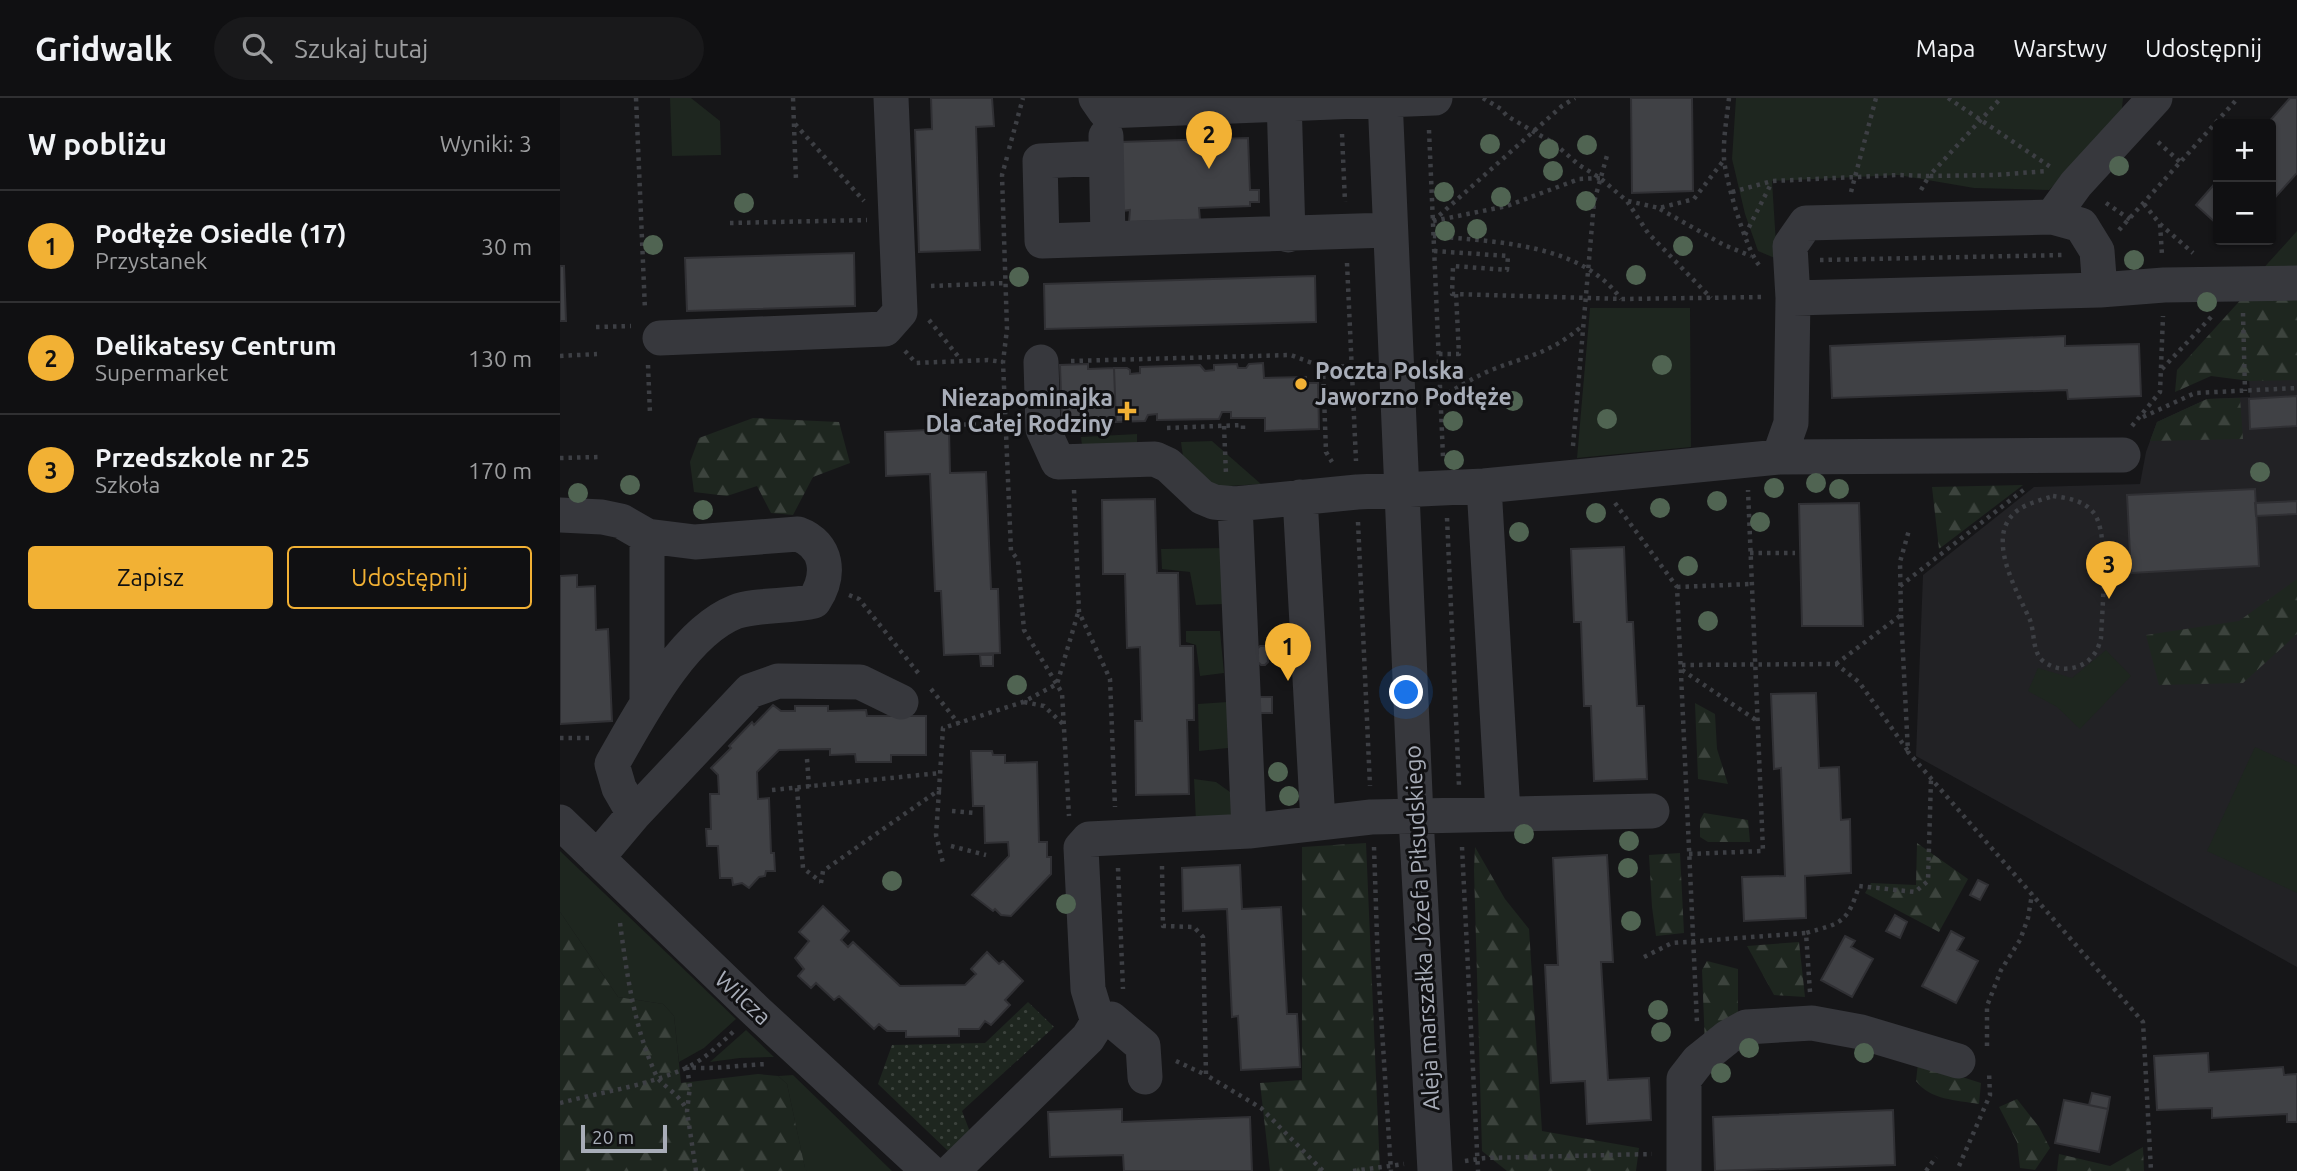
<!DOCTYPE html>
<html lang="pl">
<head>
<meta charset="utf-8">
<style>
	:root { --surface:#101012; --page:#19191b; --text:#f1f3f6; --muted:#9c9d9f; --line:#303032; --accent:#f2b134 }
	body { margin:0; font-family:Ubuntu,sans-serif; background:var(--page); color:var(--text) }
	.controls { position:absolute; right:21px; top:21px; display:grid; overflow:hidden; border-radius:7px; box-shadow:0 2px 5px #0004 }
	.controls button { width:63px; height:63px; display:grid; place-items:center; padding:0; border:0; border-bottom:2px solid var(--line); background:var(--surface); color:var(--text); font:35px sans-serif }
	.scale { position:absolute; left:21px; bottom:18px; width:86px; box-sizing:border-box; padding-left:7px; border:4px solid #a8adb8; border-top:0; font-size:19px; line-height:24px; white-space:nowrap; color:#a8adb8; -webkit-text-stroke:5px #111113; paint-order:stroke }
	.you { position:absolute; left:847px; top:595px; width:24px; height:24px; margin:-18px; border:5px solid #fff; border-radius:50%; background:#1a73e8; box-shadow:0 0 0 10px #1a73e833 }
	.badge { display:grid; place-items:center; width:46px; height:46px; border-radius:50%; background:var(--accent); color:#111; font-size:23px; font-weight:700 }
	.pin { position:absolute; translate:-50% -58px; filter:drop-shadow(0 2px 4px #0008) }
	.pin::after { content:''; position:absolute; top:37px; width:24px; height:21px; background:inherit; clip-path:polygon(0 0,100% 0,50% 100%) }
	.list { margin:0; padding:0; list-style:none }
	h2 { display:flex; justify-content:space-between; align-items:center; height:91px; margin:0; padding:0 28px; font-size:30px }
	h2 small { font-size:23px; font-weight:400; color:var(--muted) }
	.list li { display:grid; grid-template-columns:46px 1fr auto; gap:21px; align-items:center; box-sizing:border-box; height:112px; padding:0 28px; border-top:2px solid var(--line) }
	.list b { display:block; font-size:26px; white-space:nowrap }
	.list p { margin:0; font-size:23px; white-space:nowrap; color:var(--muted) }
	.list em { font-size:23px; font-style:normal; color:var(--muted) }
	.actions { display:flex; gap:14px; padding:21px 28px }
	.actions a { flex:1; padding:16px 0; border:2px solid var(--accent); border-radius:7px; text-align:center; font-size:24px; color:var(--accent) }
	.actions .main { background:var(--accent); color:#111 }
	.icon { flex:none; width:38px; height:38px; fill:none; stroke:currentColor; stroke-width:2; stroke-linecap:round; stroke-linejoin:round }
	.map { position:relative; flex:none; width:1737px; height:1073px; overflow:hidden }
	header { display:flex; align-items:center; gap:42px; box-sizing:border-box; height:98px; padding:0 35px; background:var(--surface); border-bottom:2px solid var(--line) }
	header strong { font-size:33px }
	nav { display:flex; gap:38px; margin-inline-start:auto; font-size:24px }
	.search { width:490px; height:63px; background:var(--page); display:flex; align-items:center; gap:18px; box-sizing:border-box; padding:0 24px; border-radius:38px; color:var(--muted); font-size:26px }
	main { display:flex }
	aside { flex:1; background:var(--surface) }
	.map>svg:first-child { display:block }
	.built { fill:#222225 }
	.green { fill:#1e261f }
	.forest { fill:url(#forest-firs) }
	.garden { fill:url(#garden-dots) }
	.building { fill:#404145; stroke:#303034; stroke-width:2 }
	.lines { fill:none; stroke-linecap:round; stroke-linejoin:round }
	.path { stroke:#3d3f44; stroke-width:4.5; stroke-dasharray:3.5 5; stroke-linecap:butt }
	.minor { stroke:#37383d; stroke-width:35 }
	.tree { fill:#506452 }
	.poi-dot { fill:#f2b134; stroke:#111113; stroke-width:2.5 }
	.labels { text-anchor:middle; stroke-width:6; stroke-linejoin:round; paint-order:stroke }
	.poi-label { font-size:23px; font-weight:bold; fill:#a8adb8; stroke:#111113; text-anchor:start }
	.street-label { font-size:23px; fill:#a8adb8; stroke:#111113 }
</style>
</head>
<body>
<header>
<strong>Gridwalk</strong>
<div class="search"><svg class="icon" aria-label="search" viewBox="0 0 24 24"><circle cx="10" cy="10" r="6"/><path d="M15 15l6 6"/></svg>Szukaj tutaj</div>
<nav><a>Mapa</a><a>Warstwy</a><a>Udostępnij</a></nav>
</header>
<main>
<aside>
<h2>W pobliżu<small>Wyniki: 3</small></h2>
<ul class="list">
<li><span class="badge">1</span><div><b>Podłęże Osiedle (17)</b><p>Przystanek</p></div><em>30 m</em></li>
<li><span class="badge">2</span><div><b>Delikatesy Centrum</b><p>Supermarket</p></div><em>130 m</em></li>
<li><span class="badge">3</span><div><b>Przedszkole nr 25</b><p>Szkoła</p></div><em>170 m</em></li>
</ul>
<div class="actions"><a class="main">Zapisz</a><a>Udostępnij</a></div>
</aside>
<div class="map">
<svg width="1737" height="1073" viewBox="0 0 1737 1073">
	<defs>
		<pattern id="forest-firs" width="22" height="20" patternUnits="userSpaceOnUse" patternTransform="scale(1.75)"><rect width="22" height="20" fill="#1e261f"/><path d="M5 1l3.5 6h-7zM16 11l3.5 6h-7z" fill="#3c433d"/></pattern>
		<pattern id="garden-dots" width="8" height="8" patternUnits="userSpaceOnUse" patternTransform="scale(1.75)"><rect width="8" height="8" fill="#1e261f"/><path d="M2 2h.1M6 6h.1" fill="none" stroke="#3c433d" stroke-width="1.8" stroke-linecap="round"/></pattern>
	</defs>
	<rect width="100%" height="100%" fill="#161618"/>
	<path class="built" d="M1737,194V869L1356,658L1363,477L1474,389L1580,386L1586,354L1597,324L1647,301L1690,299L1685,197Z"/>
	<path class="green" d="M110,0H131L160,23L161,57L112,58Z
		M1176,0H1563L1561,21L1489,92L1414,90L1338,77L1212,83L1217,161L1198,153L1185,116L1172,61Z
		M1737,133V175H1699Z
		M1030,210H1130L1131,349L1017,360Z
		M577,336V345L522,348L521,339Z
		M652,343L701,386L653,389L623,359L621,344Z
		M664,450L666,506L636,507L630,474L602,471L601,451Z
		M626,533H660L664,575L640,578L636,547L626,544Z
		M1546,552L1571,578L1520,631L1497,609L1468,593L1478,570L1512,580Z
		M667,604L668,650L639,653L638,606Z
		M1695,649L1737,668V795L1647,753Z
		M634,681L656,684L670,694L673,708L671,718L636,725Z
		M0,753L176,921L144,950L119,964L114,918L103,906L58,899L0,814Z
		M186,932L214,959L180,960L150,964Z
		M233,977L332,1073H247L245,1071L227,986L218,978Z"/>
	<path class="forest" d="M1737,194V282L1690,283L1651,278L1615,294L1617,272L1685,197Z
		M1680,300L1683,341L1590,343L1597,324L1647,301Z
		M193,320L279,324L290,365L253,379L233,417L211,415L197,388L167,398L134,394L130,364L139,340Z
		M1463,387L1379,451L1372,389Z
		M1737,481V536L1683,585L1599,587L1586,537L1679,523Z
		M1135,605L1155,616L1157,651L1168,686L1138,681Z
		M1144,715L1188,722L1190,744H1148L1140,739V722Z
		M806,745L820,1073H710L700,985L742,982V749Z
		M1357,745L1408,781L1379,834L1305,795L1311,785L1356,787Z
		M915,749L945,801L969,831L982,1033L1079,1050L1076,1073H947L922,1053L914,772Z
		M1120,755L1124,835L1096,838L1092,809L1089,757Z
		M0,814L58,899L103,906L114,918L121,985L198,976L218,978L227,986L245,1070L247,1073H0Z
		M1239,844L1245,899L1214,897L1187,848Z
		M1147,863L1178,871V925L1145,948L1142,872Z
		M1358,965L1421,985L1419,1006C1396,1002 1370,1002 1356,983Z
		M1457,1001L1479,1029L1490,1050L1475,1072L1460,1070L1457,1044L1439,1009Z
		M1583,1049L1584,1073H1497L1499,1056L1550,1068Z"/>
	<path class="garden" d="M468,904L494,929L402,1013L410,1034L388,1053L318,986L332,947L425,945Z"/>
	<path class="building" d="M371,0H432L434,28L416,29L420,152L359,154L355,32L372,31Z
		M1071,0H1132L1133,93L1072,95Z
		M1730,0H1737V75L1711,104V26H1707Z
		M688,40L690,92H699V104H690V108L639,110L640,122L569,124L570,112L562,113L560,44Z
		M1658,82V127L1636,107Z
		M294,155L295,208L127,213L125,160Z
		M0,168H4L6,223H0Z
		M755,178L756,224L485,231L484,186Z
		M1505,238V248L1579,246L1581,298L1508,301L1507,292L1272,300L1270,248Z
		M703,265L704,280L746,279V285H758L759,331L705,333V320H671V314H662L659,321L597,322V316L588,317L585,323L556,324L554,270H567L570,272V276L580,275V269L640,267L645,273L654,272V267L677,266L678,270H686L689,266Z
		M528,266V271L554,270L556,324L502,326L500,267Z
		M1737,298V328L1690,331L1689,301Z
		M389,331L390,375L426,374L431,491H438L440,555L384,557L381,493H375L370,376L326,378L325,334Z
		M1695,391L1699,468L1571,475L1567,397Z
		M595,401L597,475H618L620,548H633L634,622H627L629,696L576,697L575,623H582L580,549L567,550L565,476H543L542,402Z
		M1737,403V416L1696,418L1695,405Z
		M1299,405L1303,528H1242L1239,406Z
		M1064,449L1067,524H1073L1077,608H1084L1087,681L1034,683L1031,608H1024L1021,524H1014L1011,451Z
		M17,477V489L35,488L36,532L48,531L52,623L0,626V478Z
		M700,548H705L707,551L708,564L705,567H701L698,564L697,551Z
		M420,557H433V568H421Z
		M1256,595L1259,670L1279,669L1281,722L1290,721L1291,775L1245,778L1246,820L1184,823L1182,779L1225,778L1221,670L1214,671L1211,596Z
		M698,599H712V615H698Z
		M213,607L221,613H235V608H268V613L306,612L307,618H366V657H331V664H296L295,656L270,657V651L219,652L197,674L198,701L209,700L211,755H214L215,773H206L205,778L199,779L189,790L182,785L173,787L172,780H160L158,748H147L146,731H151L150,696H159L158,677L151,670L171,650L169,648L192,624L194,627Z
		M411,653H432L433,657H445V665L477,664L479,744H487V759H491V776L451,818L441,817L435,811L433,813L412,797L449,758L448,744L425,745L424,708H413Z
		M1047,757L1053,864H1041L1048,982L1089,980L1091,1022L1027,1026L1025,983L991,985L985,867H998L993,760Z
		M680,767L682,811L721,809L727,916H737L740,969L681,972L678,918L672,919L667,811L623,813L622,770Z
		M1418,782L1428,787L1420,802L1410,797Z
		M263,808L289,833L281,842L288,849L293,844L340,888L405,887L416,876L411,871L427,854L439,866L443,863L463,883L445,902L450,907L431,927L425,923L419,931H399V938L346,939V933H327L319,926L314,931L279,898L274,902L256,885L251,890L238,878L244,871L235,860L249,843L239,834Z
		M1335,817L1347,824L1340,840L1326,833Z
		M1391,833L1404,840L1397,852L1418,863L1396,905L1362,888Z
		M1285,838L1295,843L1291,849L1313,861L1292,899L1261,882Z
		M1648,955L1649,974L1723,969L1724,977L1737,976V1024H1727V1016L1652,1020V1010L1597,1012L1594,958Z
		M1532,995L1550,999L1548,1011L1529,1007Z
		M1504,1002L1548,1011L1539,1054L1495,1045Z
		M562,1011V1024L690,1019L692,1073H564L563,1057L490,1059L488,1014Z
		M1333,1012L1335,1067L1155,1073L1153,1019Z"/>
	<g class="lines">
		<path class="path" d="M76,0L85,212
			M233,0L236,82
			M923,0L941,11L947,18L995,46L1019,67L1040,80L1067,103L1088,135L1151,200
			M1169,0C1167,19 1163,40 1164,60C1165,81 1186,151 1199,167
			M1388,0L1492,70
			M235,26L304,103
			M869,32L883,359
			M782,36L785,104
			M1598,44L1620,64
			M449,51L463,0
			M447,59L442,77L447,231L443,264L451,453L458,462L464,532L502,595L509,718
			M1361,92L1369,78L1435,77L1488,73
			M1172,94L1212,83L1338,77L1369,78L1441,0
			M1291,94L1316,0
			M1068,103L1099,110L1134,101L1164,62
			M1546,105L1571,122
			M1584,106L1600,126L1633,155
			M1100,111L1164,147L1191,158
			M873,123L1002,8L1015,0
			M873,123L947,108L1019,81L1040,80
			M170,125L307,122
			M1600,126L1602,157
			M1559,132L1678,0
			M1185,137L1212,84
			M873,138C935,144 1021,145 1061,201
			M874,153L948,158L947,172L893,168L892,196L1062,201L1204,199
			M1260,162L1503,157
			M787,165L796,363
			M371,188L446,185
			M1683,215L1685,293
			M369,222L401,262
			M36,229L71,228
			M345,253L356,265L428,262L443,264
			M879,256H899L896,196
			M0,258L37,256
			M511,263L731,257L763,269L792,268
			M88,267L90,316
			M763,269L766,354L772,364
			M1602,271L1653,217
			M880,299C898,290 915,278 934,271C970,257 991,255 1022,228
			M1583,319L1635,295L1737,290
			M370,327L446,326
			M664,328L666,376
			M1572,328L1600,294L1603,218
			M607,330L683,327V336
			M1013,348L1034,104L1048,54
			M0,360L40,359
			M514,392L519,514L550,581L555,709
			M1493,398C1507,400 1523,402 1533,414C1550,433 1542,512 1541,540C1540,544 1538,551 1535,555C1524,572 1499,576 1483,563C1472,554 1475,535 1470,522C1459,497 1429,447 1450,420C1459,407 1478,403 1493,398Z
			M1055,405L1117,489L1137,925
			M887,420L899,688
			M798,424L810,688
			M1190,455H1235
			M1340,488L1466,390
			M1117,489L1191,486
			M289,497L299,501L359,576
			M1341,517L1348,654L1583,924L1591,1073
			M1276,566L1341,517L1340,464L1349,432
			M1122,567L1276,566L1299,584L1348,653
			M1122,572L1196,622
			M371,591L399,626
			M464,604L484,608L504,627
			M0,640H31
			M247,661L249,689
			M237,690L243,770L261,784
			M212,692L380,675
			M379,693L376,737L383,765
			M392,713L416,715
			M391,748L426,757
			M814,749L818,869L831,1073
			M902,749L918,1073
			M1129,756L1203,753L1188,392
			M602,768L603,828L634,829L643,839L646,977L701,1010L763,1073
			M558,770L563,891
			M261,785L263,773L379,692L383,630L463,604L497,586L518,515
			M60,825C67,877 74,929 96,977C101,988 119,994 127,1013
			M1084,859L1112,845L1246,835
			M1250,894L1246,835C1281,825 1287,826 1299,788L1355,794L1368,783L1371,681
			M1427,948V908L1441,872L1460,842L1468,820L1472,796
			M616,963L646,977
			M0,1005C41,994 87,988 126,970C145,961 159,947 174,933
			M905,1063L925,1060L1092,1056
			M1399,1068L1430,997L1429,974
			M136,1073L127,1013L130,989L127,969C154,972 180,967 207,966
			M793,1073L844,1066
			M1366,1073L1376,1059"/>
		<path class="minor" d="M536,0L545,13L875,0
			M724,0L728,137
			M825,0L856,719L875,1073
			M546,38L548,141
			M546,60L480,63L482,143L829,132
			M1492,119L1516,86L1595,0
			M1540,192L1604,187L1737,185
			M100,240L325,231L340,214L331,0
			M481,264L483,331L498,364L595,361L608,367L642,399L654,404L675,406L797,394L924,388L1219,359L1563,357
			M1219,359L1231,325L1233,200L1230,148L1246,125L1492,119L1521,127L1537,153L1540,192L1233,200
			M924,388L943,715
			M740,399L758,725
			M675,406L689,733L811,719L1092,713
			M0,417L42,419L61,423L87,438L135,444L238,436C268,447 271,477 254,503C230,509 196,506 175,514C122,535 79,619 52,666L59,690L74,716
			M87,438V603
			M0,724L196,913L369,1073
			M37,760L74,716L190,593L218,583L300,584L341,604
			M538,924L551,921L583,948L585,979
			M392,1073L528,940L538,924L528,891L521,750L529,741L689,733
			M1124,1073V981L1138,963L1168,939L1186,929L1252,925L1301,934L1398,963"/>
	</g>
	<g class="tree">
		<circle cx="930" cy="46" r="10"/>
		<circle cx="1027" cy="47" r="10"/>
		<circle cx="989" cy="51" r="10"/>
		<circle cx="1559" cy="68" r="10"/>
		<circle cx="993" cy="73" r="10"/>
		<circle cx="884" cy="94" r="10"/>
		<circle cx="941" cy="99" r="10"/>
		<circle cx="1026" cy="103" r="10"/>
		<circle cx="184" cy="105" r="10"/>
		<circle cx="917" cy="131" r="10"/>
		<circle cx="885" cy="133" r="10"/>
		<circle cx="93" cy="147" r="10"/>
		<circle cx="1123" cy="148" r="10"/>
		<circle cx="1574" cy="162" r="10"/>
		<circle cx="1076" cy="177" r="10"/>
		<circle cx="459" cy="179" r="10"/>
		<circle cx="1647" cy="204" r="10"/>
		<circle cx="1102" cy="267" r="10"/>
		<circle cx="953" cy="303" r="10"/>
		<circle cx="1047" cy="321" r="10"/>
		<circle cx="893" cy="323" r="10"/>
		<circle cx="894" cy="362" r="10"/>
		<circle cx="1700" cy="374" r="10"/>
		<circle cx="1256" cy="385" r="10"/>
		<circle cx="70" cy="387" r="10"/>
		<circle cx="1214" cy="390" r="10"/>
		<circle cx="1279" cy="391" r="10"/>
		<circle cx="18" cy="395" r="10"/>
		<circle cx="1157" cy="403" r="10"/>
		<circle cx="1100" cy="410" r="10"/>
		<circle cx="143" cy="412" r="10"/>
		<circle cx="1036" cy="415" r="10"/>
		<circle cx="1200" cy="424" r="10"/>
		<circle cx="959" cy="434" r="10"/>
		<circle cx="1128" cy="468" r="10"/>
		<circle cx="1148" cy="523" r="10"/>
		<circle cx="457" cy="587" r="10"/>
		<circle cx="718" cy="674" r="10"/>
		<circle cx="729" cy="698" r="10"/>
		<circle cx="964" cy="736" r="10"/>
		<circle cx="1069" cy="743" r="10"/>
		<circle cx="1068" cy="770" r="10"/>
		<circle cx="332" cy="783" r="10"/>
		<circle cx="506" cy="806" r="10"/>
		<circle cx="1071" cy="823" r="10"/>
		<circle cx="1098" cy="912" r="10"/>
		<circle cx="1101" cy="934" r="10"/>
		<circle cx="1189" cy="950" r="10"/>
		<circle cx="1304" cy="955" r="10"/>
		<circle cx="1161" cy="975" r="10"/>
	</g>
	<g class="poi-dot">
		<circle cx="741" cy="286" r="7"/>
		<path d="M563.5 302.5h7v7h7v7h-7v7h-7v-7h-7v-7h7z"/>
	</g>
	<g class="labels">
		<g class="poi-label">
			<text x="755" y="281">Poczta Polska<tspan x="755" dy="26">Jaworzno Podłęże</tspan></text>
			<text x="553" y="308" text-anchor="end">Niezapominajka<tspan x="553" dy="26">Dla Całej Rodziny</tspan></text>
		</g>
		<g class="street-label">
			<text transform="translate(862 830) rotate(-93)" y="8">Aleja marszałka Józefa Piłsudskiego</text>
			<text transform="translate(183 900) rotate(43)" y="8">Wilcza</text>
		</g>
	</g>
</svg>
<div class="controls">
<button>+</button>
<button>−</button>
</div>
<div class="scale">20 m</div>
<div class="you"></div>
<div class="pin badge" style="left:728px;top:583px">1</div>
<div class="pin badge" style="left:649px;top:71px">2</div>
<div class="pin badge" style="left:1549px;top:501px">3</div>
</div>
</main>
</body>
</html>
